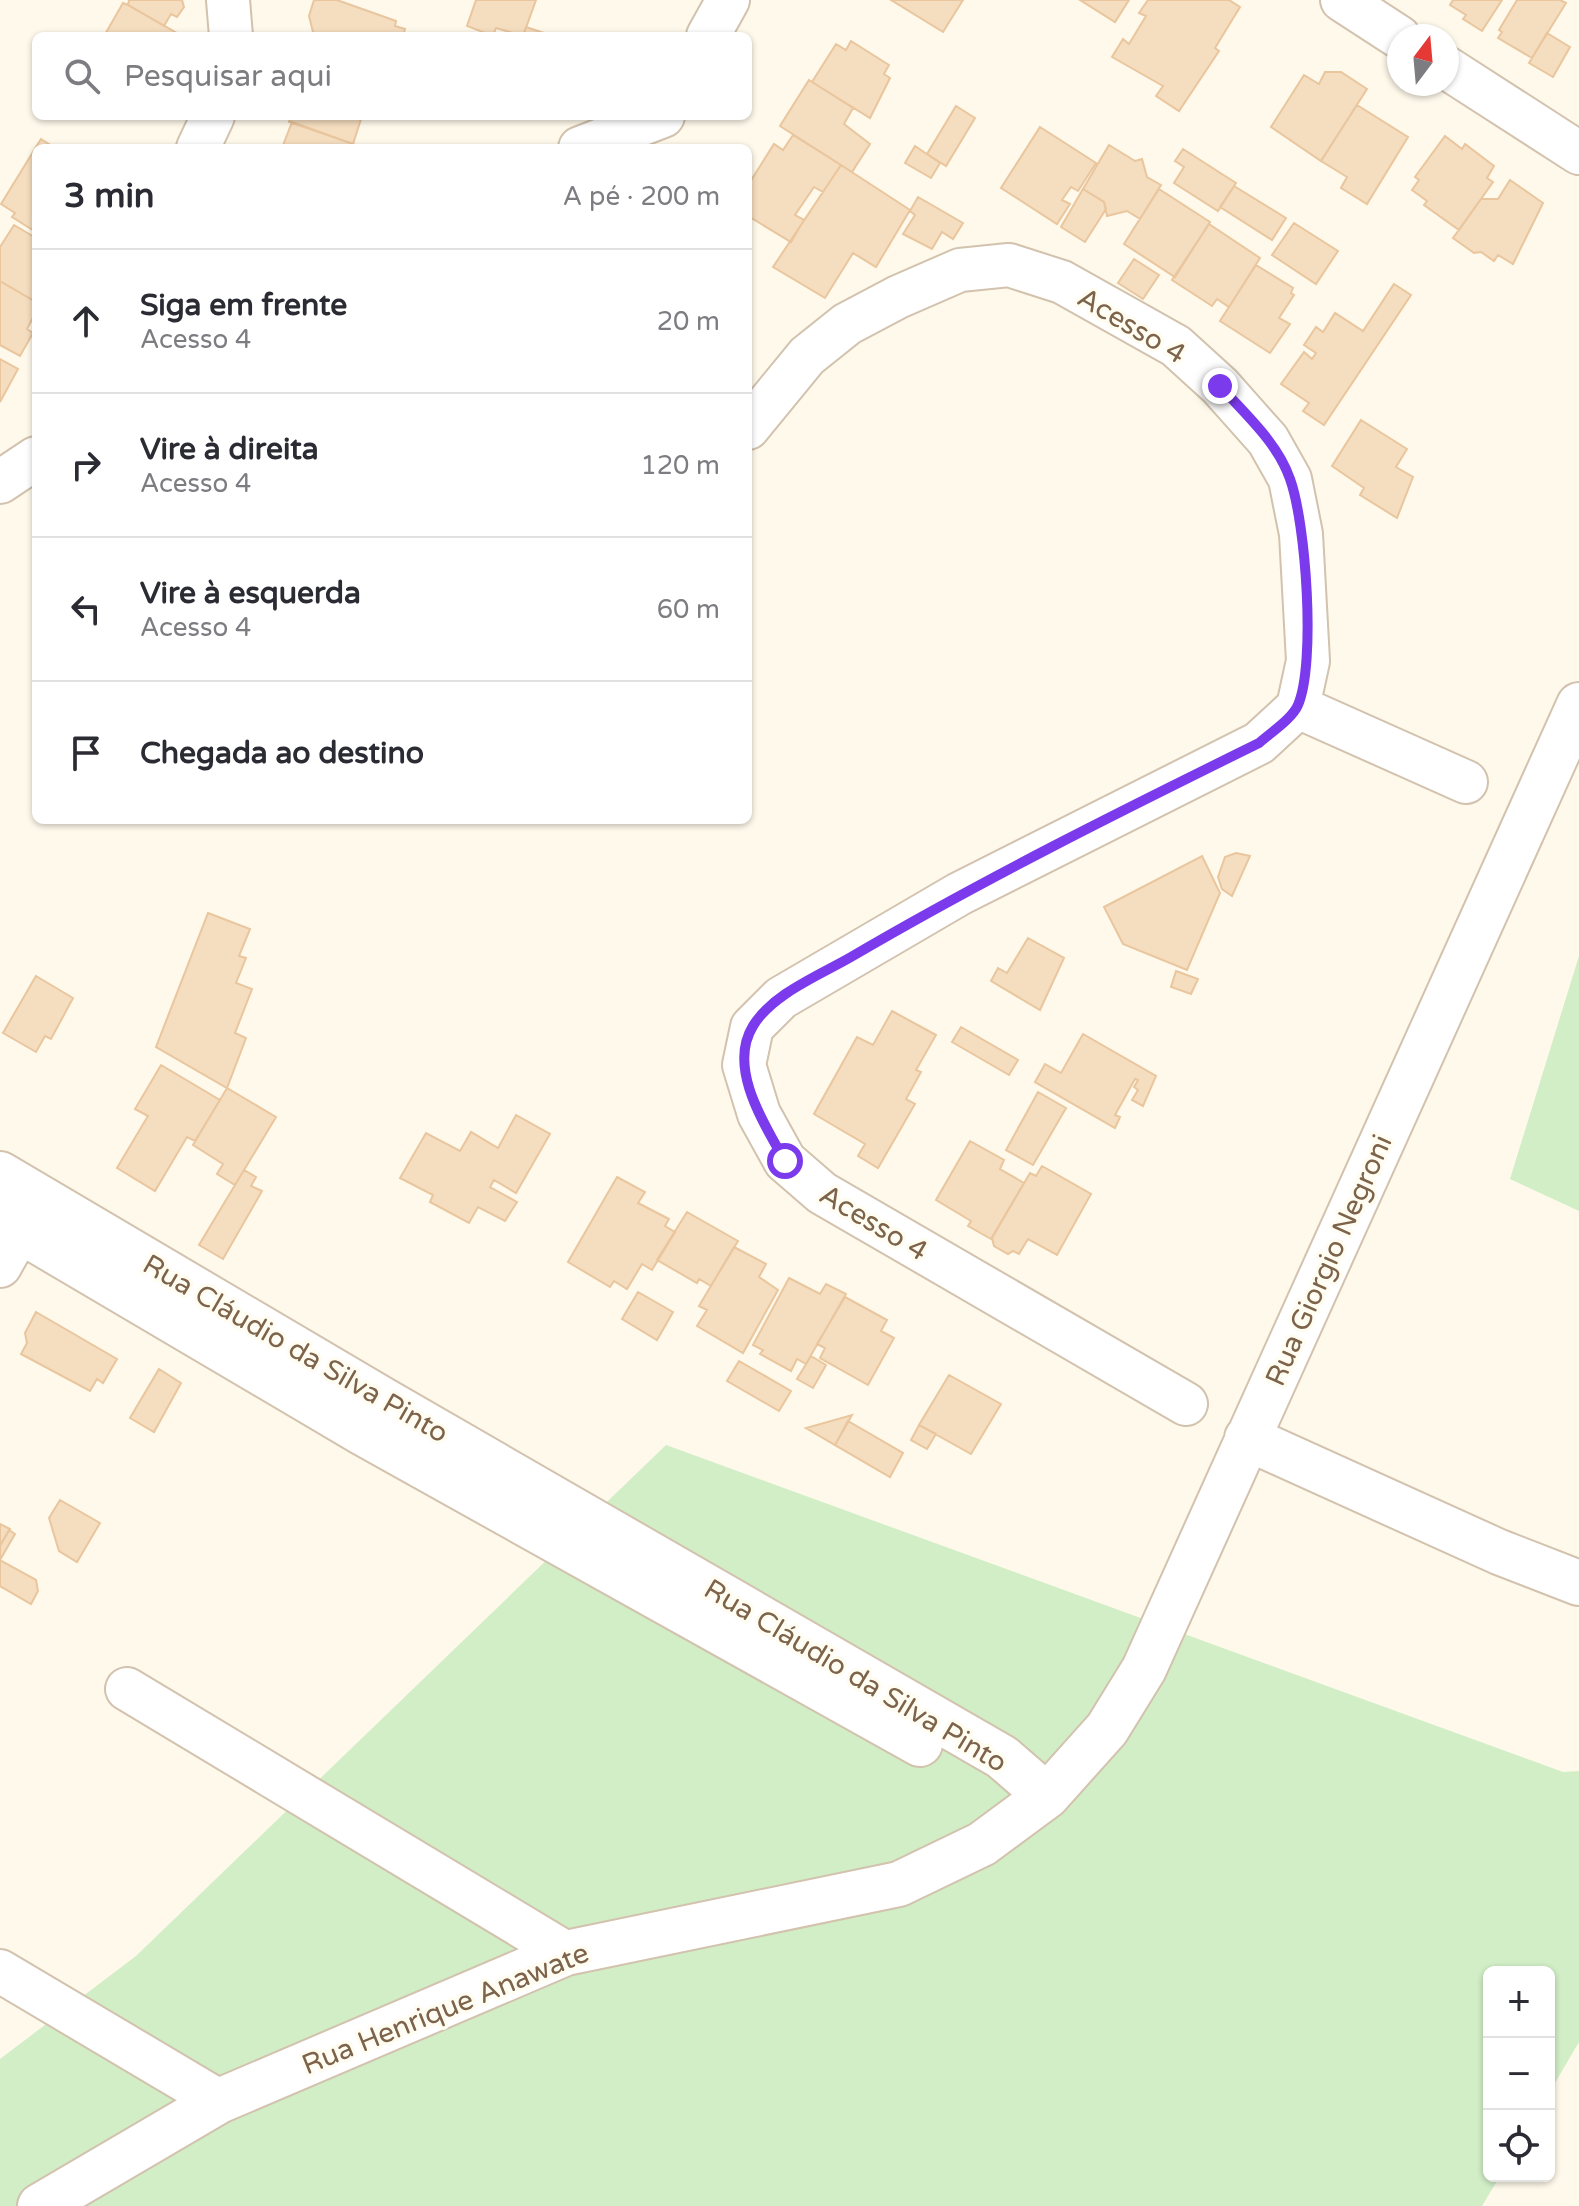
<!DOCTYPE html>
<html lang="pt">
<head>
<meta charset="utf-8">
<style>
	:root { --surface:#fff; --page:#f2f2f3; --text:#2b2b33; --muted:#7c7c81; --line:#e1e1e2 }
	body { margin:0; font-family:"Varela Round",sans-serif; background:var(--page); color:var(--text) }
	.controls { position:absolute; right:24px; bottom:24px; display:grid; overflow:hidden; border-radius:12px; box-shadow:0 2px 6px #0004 }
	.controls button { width:72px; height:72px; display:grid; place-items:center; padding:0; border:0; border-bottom:2px solid var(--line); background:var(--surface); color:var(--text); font:40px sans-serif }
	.compass { position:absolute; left:1387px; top:24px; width:72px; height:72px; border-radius:50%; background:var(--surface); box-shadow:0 2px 6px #0004; rotate:16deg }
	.stop { position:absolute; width:24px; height:24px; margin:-18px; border:6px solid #7c3aed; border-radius:50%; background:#fff }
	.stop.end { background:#7c3aed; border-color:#fff; box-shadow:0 2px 8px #0008 }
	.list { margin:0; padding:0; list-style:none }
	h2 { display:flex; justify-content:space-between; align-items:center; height:104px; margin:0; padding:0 32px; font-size:34px }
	h2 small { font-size:26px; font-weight:400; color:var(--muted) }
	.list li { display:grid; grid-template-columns:52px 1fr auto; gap:24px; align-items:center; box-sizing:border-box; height:144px; padding:0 32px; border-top:2px solid var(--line) }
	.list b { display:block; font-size:30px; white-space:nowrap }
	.list p { margin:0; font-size:26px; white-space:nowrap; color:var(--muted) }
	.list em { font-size:26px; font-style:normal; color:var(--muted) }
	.icon { flex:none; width:44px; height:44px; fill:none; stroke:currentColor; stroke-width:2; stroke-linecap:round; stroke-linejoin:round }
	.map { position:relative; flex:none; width:1579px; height:2206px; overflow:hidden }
	.search { position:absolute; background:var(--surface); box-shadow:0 2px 6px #0004; left:32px; top:32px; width:720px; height:88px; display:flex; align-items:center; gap:20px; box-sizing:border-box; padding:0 28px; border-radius:12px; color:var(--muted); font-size:30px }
	.panel { position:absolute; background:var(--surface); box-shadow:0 2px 6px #0004; left:32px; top:144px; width:720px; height:680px; border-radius:12px }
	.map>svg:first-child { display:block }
	.green { fill:#d1eec6 }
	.building { fill:#f5ddbf; stroke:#e9c69e; stroke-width:2 }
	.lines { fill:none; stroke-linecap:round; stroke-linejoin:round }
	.minor-casing { stroke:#d2c2ae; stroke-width:46 }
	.tertiary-casing { stroke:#d2c2ae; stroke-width:48 }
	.minor { stroke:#fff; stroke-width:42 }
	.tertiary { stroke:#fff; stroke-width:44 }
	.route { stroke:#7c3aed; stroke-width:10 }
	.labels { text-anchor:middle; stroke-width:7; stroke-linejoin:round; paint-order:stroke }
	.street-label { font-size:28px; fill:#7c634a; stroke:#fffcf2 }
</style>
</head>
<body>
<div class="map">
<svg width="1579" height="2206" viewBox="0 0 1579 2206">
	<rect width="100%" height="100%" fill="#fef9ea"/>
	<path class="green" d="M1579,956V1211L1510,1179Z
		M666,1445L1563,1772L1579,1771V2042L1549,2093V1972H1489V2176H1500L1482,2206H0V2059L136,1956Z"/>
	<path class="building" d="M129,0H182L184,7L177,17L171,14L164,26L128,5Z
		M314,0H337L396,21L395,26L405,29L403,36H314L309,16Z
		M476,0H536L523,36L496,28L493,36L467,26Z
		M891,0H963L943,32Z
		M1080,0H1129L1115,22Z
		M1148,0H1229L1240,7L1215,48L1219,51L1179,111L1156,96L1163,86L1112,57L1123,39L1129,44L1146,16L1139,13Z
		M1453,0H1502L1482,31L1463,19L1466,15L1450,5Z
		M1517,0H1560L1566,3L1532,58L1498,38L1502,32L1499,30Z
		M123,3L128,5L182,36H104Z
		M526,27L553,36H523Z
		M1547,33L1570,47L1553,77L1529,63Z
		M851,41L889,65L884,74L890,78L870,118L812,82L836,44L846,50Z
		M1325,72H1341L1367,89L1321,161L1271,127L1304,75L1319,84Z
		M809,80L853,108L844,124L870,144L852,172L780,126Z
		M1357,105L1408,137L1367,204L1341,188L1347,177L1321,161Z
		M956,106L975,118L946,166L927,154Z
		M291,116H362L353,144L289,122Z
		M292,122L353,144L363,148H282Z
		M1040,127L1096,163L1078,191L1071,187L1062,200L1070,204L1057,224L1001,188Z
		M793,135L841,165L823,192L814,187L795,215L804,220L791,242L748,216V185L774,144L783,150Z
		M1445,136L1462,149L1465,144L1494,166L1487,178L1493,182L1459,230L1424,205L1427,201L1412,190L1419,180L1415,177Z
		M41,139L55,148H36V232L12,217L15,213L1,204Z
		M1109,145L1135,161L1142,159L1147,177L1161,185L1140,219L1127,211L1107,216L1104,202L1083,189Z
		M915,146L940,163L931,178L905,163Z
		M1183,149L1236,183L1218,211L1174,183L1184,167L1175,161Z
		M841,165L910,210L876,267L853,253L825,298L773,267Z
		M1510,180L1543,203L1513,264L1498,255L1494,261L1481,252L1474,253L1453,238L1481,199H1498Z
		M1234,186L1286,218L1272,240L1220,207Z
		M1083,189L1104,202L1106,209L1085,242L1061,227Z
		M1159,189L1210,222L1175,277L1124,244Z
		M918,197L963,223L953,239L942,232L932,249L903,234L915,215L910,211Z
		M1294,223L1338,251L1316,284L1272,255Z
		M1209,224L1260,258L1229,307L1217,299L1212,306L1172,280Z
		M14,225L36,238V302L0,281V247Z
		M1134,259L1159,275L1143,299L1118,283Z
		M1256,265L1293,288L1291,293L1294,295L1279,318L1290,324L1270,353L1220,321Z
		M0,281L36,302V312L27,329L33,333L20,356L0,345Z
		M1394,284L1411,295L1324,425L1303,411L1309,403L1281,384L1304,352L1312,359L1316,353L1304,345L1316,327L1323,332L1335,313L1363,331Z
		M0,359L18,369L0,402Z
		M1361,420L1407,449L1396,467L1413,477L1397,518L1360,495L1364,488L1332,466Z
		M1236,853L1250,856L1232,896L1222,889L1218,877L1225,857Z
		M1202,856L1220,893L1187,970L1123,944L1104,907Z
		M208,913L250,929L239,956L246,958L236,983L252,989L235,1033L246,1038L227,1088L156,1047Z
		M1028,938L1064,958L1040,1010L991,981L998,968L1007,973Z
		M1176,971L1198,979L1191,994L1171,987Z
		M36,976L73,998L51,1039L45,1036L36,1052L3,1033Z
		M892,1011L936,1035L916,1070L921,1072L906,1099L915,1104L878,1168L858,1156L865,1144L814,1114L857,1037L873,1045Z
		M961,1027L1018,1060L1009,1075L952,1042Z
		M1083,1034L1156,1076L1143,1106L1132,1100L1138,1090L1134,1087L1138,1080L1135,1079L1115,1115L1120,1117L1115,1128L1035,1082L1045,1064L1061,1073Z
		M161,1065L220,1100L195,1141L187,1137L155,1191L117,1168L148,1116L135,1109Z
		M227,1088L276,1117L235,1185L217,1174L223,1164L193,1145Z
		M1038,1092L1066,1108L1033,1165L1006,1150Z
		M516,1115L550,1134L516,1193L494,1180L490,1187L517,1202L505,1221L478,1207L469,1223L430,1202L433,1195L400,1178L426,1133L460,1151L471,1132L498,1148Z
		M970,1141L1004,1160L1000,1169L1024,1183L991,1239L968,1226L971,1221L936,1200Z
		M1042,1166L1091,1194L1057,1255L1028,1239L1019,1254L1013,1251L1008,1254L994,1246L992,1238L1030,1173L1036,1176Z
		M244,1170L256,1177L251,1186L262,1191L223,1259L199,1245Z
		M617,1177L645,1192L638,1203L669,1219L665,1226L675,1232L652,1270L642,1264L627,1289L614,1281L610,1287L568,1262Z
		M687,1212L738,1241L711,1286L699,1279L697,1283L657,1260Z
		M734,1247L766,1264L759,1277L778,1290L743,1353L697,1326L707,1310L699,1306Z
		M789,1278L820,1294L826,1284L846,1294L806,1364L797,1359L791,1371L760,1354L763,1350L753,1345Z
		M638,1292L673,1312L657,1340L622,1319Z
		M845,1297L887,1320L881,1331L894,1338L868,1385L820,1358L825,1348L817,1344Z
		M36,1312L117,1359L103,1383L97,1379L90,1391L21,1354L27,1343L25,1333Z
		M811,1356L826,1365L813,1388L797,1379Z
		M739,1361L791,1391L779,1411L727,1381Z
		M159,1369L181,1383L154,1432L130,1418Z
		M949,1375L1001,1404L971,1454L919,1425Z
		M852,1415L835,1445L806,1428Z
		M848,1421L903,1453L890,1477L835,1445Z
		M919,1425L936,1434L927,1449L911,1440Z
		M60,1500L100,1523L77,1562L59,1551L49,1518Z
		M0,1524L10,1529L0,1546Z
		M9,1530L15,1534L0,1560L36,1580L38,1591L31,1604L0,1586V1546Z"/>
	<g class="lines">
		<g class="minor-casing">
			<path id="minor" d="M228,0L231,36
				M1342,0L1399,37
				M708,36L728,0
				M1447,68L1579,153
				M198,148L213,116
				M580,148L663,116
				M748,428L807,356L847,324L898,297L960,270L1009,265L1062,282L1176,346L1220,386L1268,440L1290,479L1301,534L1308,661L1298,707L1259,743L959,894L781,998L752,1027L744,1065L759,1114L785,1161L822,1193L1186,1404
				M0,482L36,458
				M1298,707L1466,782
				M0,1266L37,1201
				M127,1689L566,1953
				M0,1971L219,2101"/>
		</g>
		<g class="tertiary-casing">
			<path id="tertiary" d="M0,1174L383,1400L1002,1757L1047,1796
				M0,1219L363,1433L920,1744
				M1247,1438L1499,1552L1579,1583
				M40,2206L219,2101L566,1953L899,1884L982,1844L1047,1796L1107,1729L1144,1669L1579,705"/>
		</g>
		<use href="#minor" class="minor"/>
		<use href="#tertiary" class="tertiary"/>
	</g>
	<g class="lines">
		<path class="route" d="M785,1161C765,1125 727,1068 753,1026C772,994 820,975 851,957C984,879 1121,811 1259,743C1270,733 1292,719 1298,705C1316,663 1306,523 1290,479C1278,443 1245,414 1220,386"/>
	</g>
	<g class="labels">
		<g class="street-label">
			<text transform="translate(1132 325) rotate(31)" y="10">Acesso 4</text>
			<text transform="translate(874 1222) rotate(31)" y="10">Acesso 4</text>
			<text transform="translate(1328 1260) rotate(-66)" y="10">Rua Giorgio Negroni</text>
			<text transform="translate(296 1348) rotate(30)" y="10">Rua Cláudio da Silva Pinto</text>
			<text transform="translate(856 1675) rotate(31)" y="10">Rua Cláudio da Silva Pinto</text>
			<text transform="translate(445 2008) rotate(-22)" y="10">Rua Henrique Anawate</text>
		</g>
	</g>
</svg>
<div class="controls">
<button>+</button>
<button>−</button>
<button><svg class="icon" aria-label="locate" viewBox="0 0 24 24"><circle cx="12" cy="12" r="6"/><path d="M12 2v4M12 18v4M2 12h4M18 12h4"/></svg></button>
</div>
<svg class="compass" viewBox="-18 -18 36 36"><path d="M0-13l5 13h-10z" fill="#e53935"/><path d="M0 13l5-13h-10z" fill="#7c7c81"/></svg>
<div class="stop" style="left:785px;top:1161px"></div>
<div class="stop end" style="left:1220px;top:386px"></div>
<div class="search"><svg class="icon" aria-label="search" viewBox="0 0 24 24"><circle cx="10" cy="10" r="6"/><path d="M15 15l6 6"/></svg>Pesquisar aqui</div>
<section class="panel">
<h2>3 min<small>A pé · 200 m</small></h2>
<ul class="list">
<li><svg class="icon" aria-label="ahead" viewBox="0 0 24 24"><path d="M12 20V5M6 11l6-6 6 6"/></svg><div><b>Siga em frente</b><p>Acesso 4</p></div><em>20 m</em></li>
<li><svg class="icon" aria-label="right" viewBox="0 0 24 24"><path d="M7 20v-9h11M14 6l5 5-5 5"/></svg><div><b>Vire à direita</b><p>Acesso 4</p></div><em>120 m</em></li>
<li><svg class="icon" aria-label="left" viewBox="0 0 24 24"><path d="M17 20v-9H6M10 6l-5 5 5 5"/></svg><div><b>Vire à esquerda</b><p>Acesso 4</p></div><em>60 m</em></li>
<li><svg class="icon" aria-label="arrive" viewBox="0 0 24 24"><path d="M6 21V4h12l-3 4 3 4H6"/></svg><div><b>Chegada ao destino</b></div></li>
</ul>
</section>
</div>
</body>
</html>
